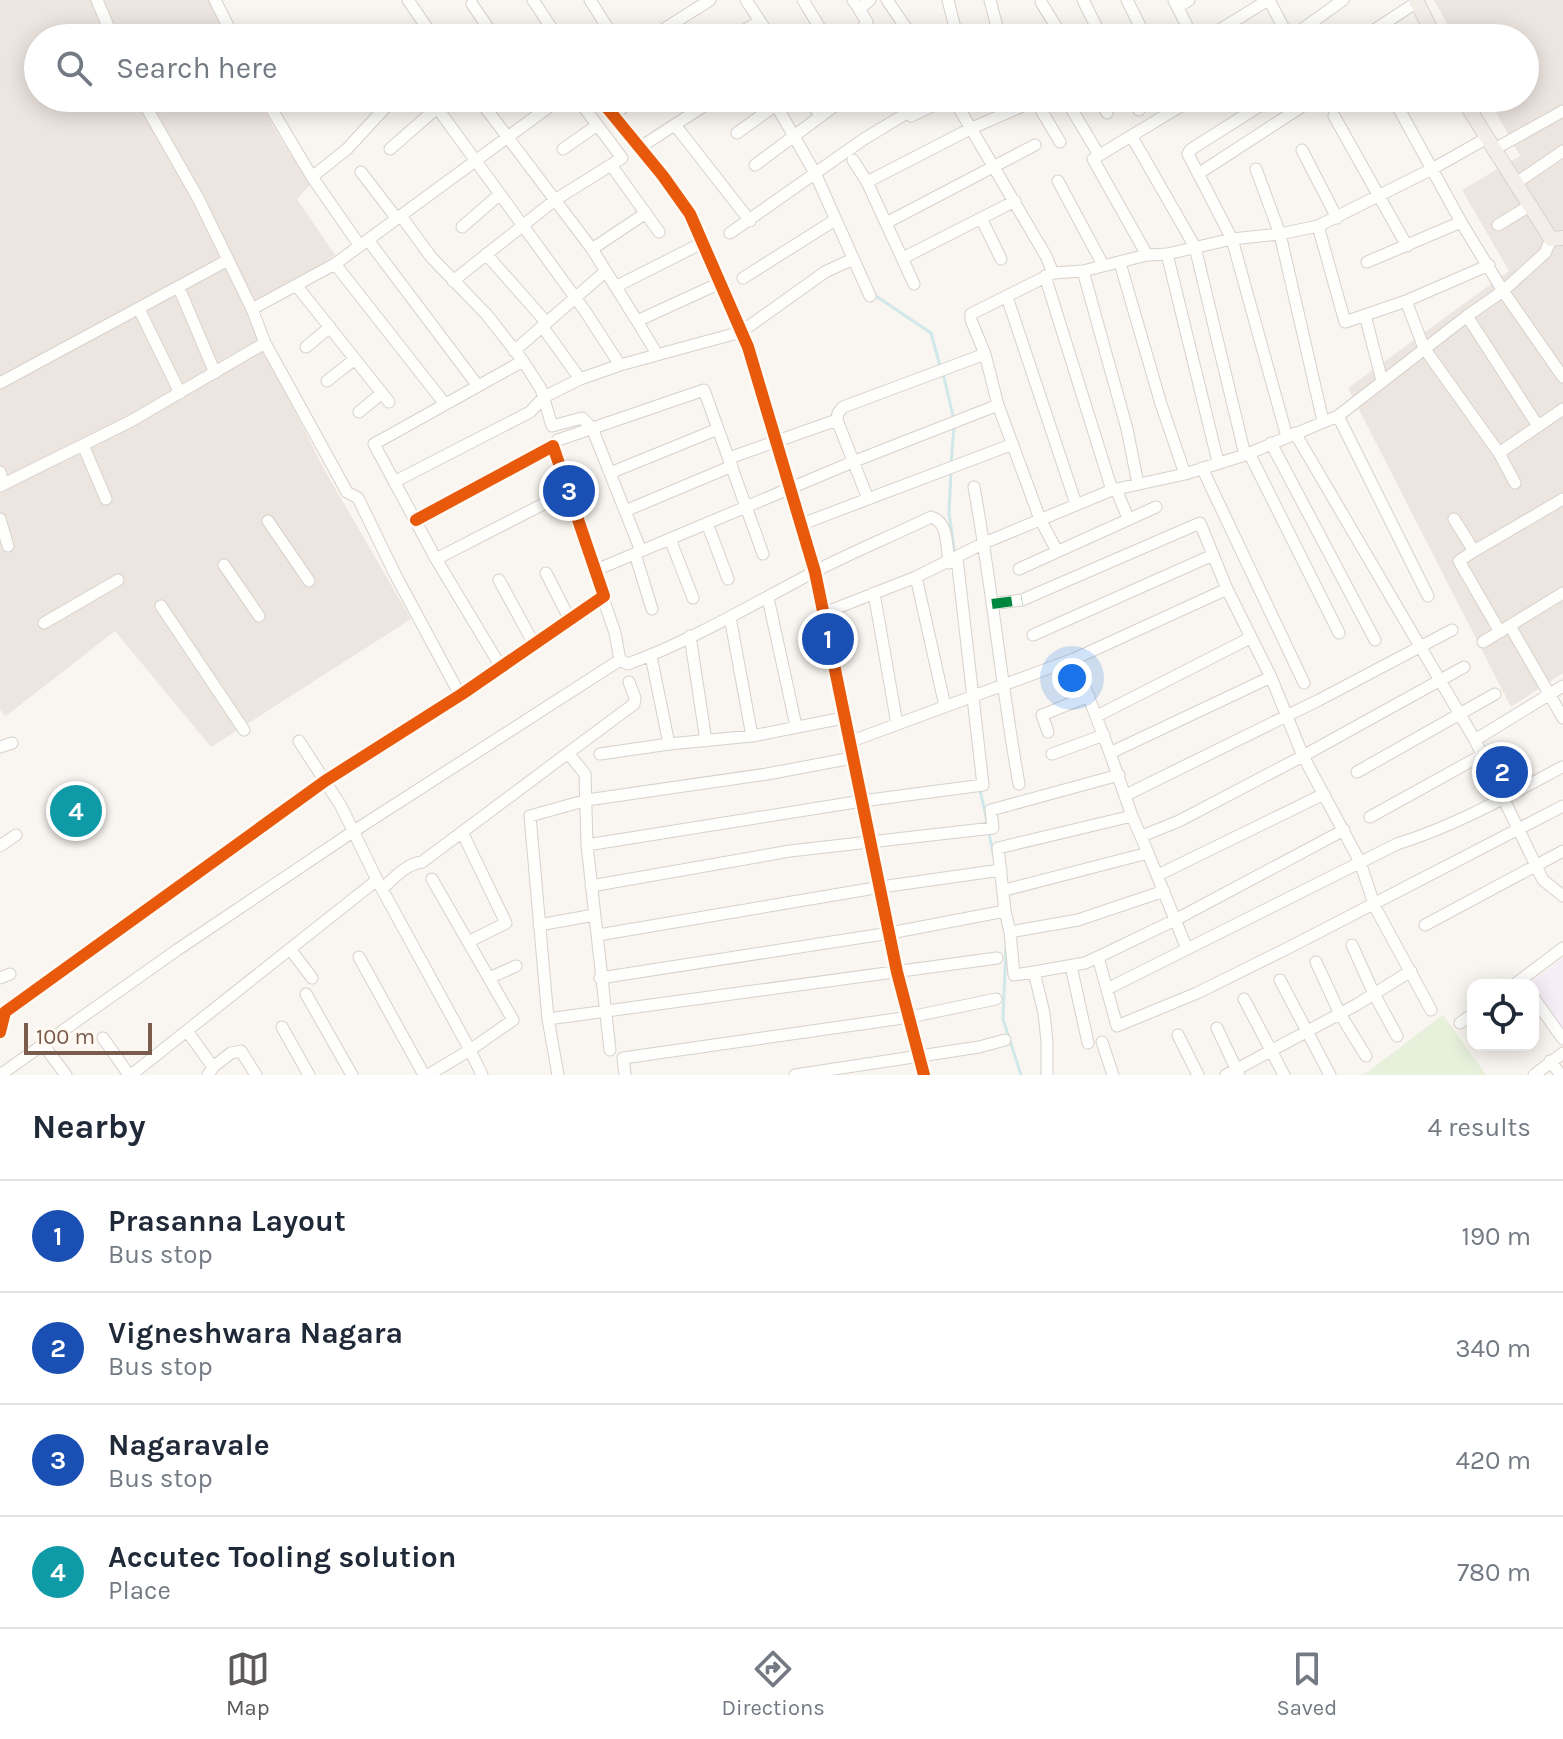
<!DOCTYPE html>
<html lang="en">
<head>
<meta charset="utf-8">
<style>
	:root { --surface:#fff; --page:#f2f2f3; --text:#1f2937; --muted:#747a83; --line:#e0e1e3; --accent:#5c585b }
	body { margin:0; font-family:Karla,sans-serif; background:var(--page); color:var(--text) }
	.controls { position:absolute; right:24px; bottom:24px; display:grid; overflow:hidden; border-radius:16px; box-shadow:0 4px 20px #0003 }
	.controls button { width:72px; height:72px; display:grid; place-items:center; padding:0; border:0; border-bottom:2px solid var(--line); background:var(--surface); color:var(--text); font:40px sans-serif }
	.scale { position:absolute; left:24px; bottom:20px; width:128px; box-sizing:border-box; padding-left:8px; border:4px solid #7a5c4d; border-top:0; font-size:22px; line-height:28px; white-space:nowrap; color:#7a5c4d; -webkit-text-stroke:6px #fffaf3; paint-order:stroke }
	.you { position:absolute; left:1072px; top:678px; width:28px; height:28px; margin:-20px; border:6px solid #fff; border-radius:50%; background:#1a73e8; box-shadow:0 0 0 12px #1a73e833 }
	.badge { display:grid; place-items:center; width:52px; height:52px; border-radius:50%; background:var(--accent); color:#fff; font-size:26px; font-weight:700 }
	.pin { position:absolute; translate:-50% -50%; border:4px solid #fff; box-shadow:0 2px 8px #0006 }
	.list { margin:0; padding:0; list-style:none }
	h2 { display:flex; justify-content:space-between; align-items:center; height:104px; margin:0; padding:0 32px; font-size:34px }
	h2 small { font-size:26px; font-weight:400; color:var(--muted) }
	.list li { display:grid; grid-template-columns:52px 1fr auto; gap:24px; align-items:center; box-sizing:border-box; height:112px; padding:0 32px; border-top:2px solid var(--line) }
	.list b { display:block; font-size:30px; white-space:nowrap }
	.list p { margin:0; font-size:26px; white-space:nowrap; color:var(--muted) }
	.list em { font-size:26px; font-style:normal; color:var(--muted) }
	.icon { flex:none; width:44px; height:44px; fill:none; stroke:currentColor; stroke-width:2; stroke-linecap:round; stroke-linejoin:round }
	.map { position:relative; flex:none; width:1563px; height:1075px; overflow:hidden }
	.search { position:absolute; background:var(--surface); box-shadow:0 4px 20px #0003; left:24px; right:24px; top:24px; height:88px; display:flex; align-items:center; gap:20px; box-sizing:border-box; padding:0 28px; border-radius:44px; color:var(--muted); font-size:30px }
	.sheet { height:552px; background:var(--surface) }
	nav { display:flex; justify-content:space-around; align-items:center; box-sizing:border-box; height:112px; border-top:2px solid var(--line); background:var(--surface); font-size:22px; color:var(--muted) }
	nav a { display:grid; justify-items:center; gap:4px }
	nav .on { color:var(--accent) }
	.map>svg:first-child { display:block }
	.industrial { fill:#ede5e0 }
	.education { fill:#f6eef6 }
	.green { fill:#e7f0db }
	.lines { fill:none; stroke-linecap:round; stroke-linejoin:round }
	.stream { stroke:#d0e8ea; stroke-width:3 }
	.minor-casing { stroke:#d7d1cb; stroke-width:13 }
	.major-casing { stroke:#dad1cc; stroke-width:16 }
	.minor { stroke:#fefefd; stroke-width:11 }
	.major { stroke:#f3eee8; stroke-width:14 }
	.quiet { stroke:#00873e; stroke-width:10; stroke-dasharray:20 10; stroke-linecap:butt }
	.cycleway-casing { stroke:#fffaf3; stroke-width:17 }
	.cycleway { stroke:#e8590c; stroke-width:12 }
</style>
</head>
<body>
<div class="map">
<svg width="1563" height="1075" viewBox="0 0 1563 1075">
	<rect width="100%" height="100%" fill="#f9f5f0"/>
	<path class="industrial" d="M0,0H209L228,38H38V98H258L274,128L310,185L297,199L335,255L247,316L325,471L411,619L211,747L115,631L6,716L0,710Z
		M1434,0H1563V673L1511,707L1348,388L1509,271L1462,190L1520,156L1488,98H1525V38H1455Z"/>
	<path class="education" d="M1563,958V1033L1533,989V985L1529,984Z"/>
	<path class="green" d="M1443,1015L1486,1075H1361L1369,1071Z"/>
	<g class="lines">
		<path class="stream" d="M873,294L931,333L940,366
			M943,373L954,420
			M951,464L954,427
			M951,471L949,513L955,555
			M980,790L987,821
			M989,833L993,853
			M1006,947L1003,1019L1021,1075"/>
		<g class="minor-casing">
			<path id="minor" d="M97,0L113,38
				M215,0L234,38
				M408,0L434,38
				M533,0L558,38
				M590,0L614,38
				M746,0L771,38
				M803,0L826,38
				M853,0L859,9L870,0
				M887,0L913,38
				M948,0L955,28
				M990,0L997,27L1004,38
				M1083,0L1102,38
				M1127,0L1146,38
				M1174,0L1193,38
				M1269,0L1289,38
				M1041,2L1063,38
				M472,4L495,38
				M1178,7L1189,0
				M859,9L867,22L859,33L862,38
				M1218,31L1268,0
				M650,38L710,0
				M731,38L760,21
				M1290,38L1343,0
				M1362,38L1417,2
				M1408,38L1429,25
				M141,98L198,198L252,309L265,343L347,492L358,498L396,576L460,695
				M265,98L312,177L360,246
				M430,98L585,311L620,365L741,332L825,272L853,259
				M478,98L592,249L637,321L720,283
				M536,98L544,109
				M599,98L663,176L690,214L748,347L815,572L897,972L924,1075
				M809,98L820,116
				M900,98L911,116L949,98
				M953,98L1046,256L1053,273
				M1034,98L1060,142
				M1065,98L1099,155
				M1098,98L1107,113
				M1133,98L1139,110
				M1272,98L1190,150L1188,154L1232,239L1287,437
				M612,115L637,98
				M1334,116L1407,246
				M675,125L750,221
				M737,133L776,105L815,173L870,296
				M1132,137L1195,247L1245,455
				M639,148L716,98
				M390,149L438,107
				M563,149L596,126
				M1302,150L1337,218
				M1493,150L1563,111
				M853,160L867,182L914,284
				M611,165L659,232
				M755,165L845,98
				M1256,169L1280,234L1323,421
				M361,172L397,219
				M1198,174L1315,98
				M312,177L347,149L394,98
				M1058,181L1103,265
				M867,182L972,128L1041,98
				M1516,183L1563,151
				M401,216L431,257L487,315L523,361L541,389L552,426L582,418L592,428L641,551
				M981,218L1001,259
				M886,223L1035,145
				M1498,225L1531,205
				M1318,226L1345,322L1406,301L1424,348L1499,453L1515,483
				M462,227L500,194
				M730,233L864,139L902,116
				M1551,239L1545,253L1503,291L1563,377
				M368,240L478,386
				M592,249L646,213
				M486,254L546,322
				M1167,254L1218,462
				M1147,255L1093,159L1194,98
				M903,258L1015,201
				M1367,262L1461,222
				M1120,263L1161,404L1185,474
				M335,264L445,404
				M1083,271L1127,429L1138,484
				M1045,276L1112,490
				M743,278L835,220
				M453,281L555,200L622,158L577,98
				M296,285L389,402
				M617,286L702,243
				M179,288L215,373
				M1007,297L1076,504
				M1406,301L1489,265
				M139,309L180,393
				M252,309L335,264L561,98
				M1365,315L1382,381
				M1467,316L1538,426
				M637,321L657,354
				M306,347L330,327
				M514,351L606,271
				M580,379L620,365
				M327,381L355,359
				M0,383L228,260
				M359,412L382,393
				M1338,416L1428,596
				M837,420L868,499
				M1295,433L1475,740
				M1271,443L1375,640
				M83,445L106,499
				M553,446L558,440L704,390L763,554
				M1249,453L1339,633
				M1499,453L1563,409
				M729,458L837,420L838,413L843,407L985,354
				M1202,468L1304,683
				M0,472L4,484
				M610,473L718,429
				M394,482L530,412L544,397L580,379L542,326
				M0,486L131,421L265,343
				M974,487C992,585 1001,685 1019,784
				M1116,489L1128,518
				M625,511L732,466
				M0,519L8,546
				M1454,519L1474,551L1459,561L1500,632
				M268,521L309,581
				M707,523L728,579
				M802,524L1013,444
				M670,539L693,598
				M1057,551L1040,519L998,405L985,354L971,320V314L1053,273L1083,271L1147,255L1167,254L1232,239L1280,234L1318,226L1432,169L1487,138
				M1474,551L1563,499
				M635,554L652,609
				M436,559L569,491
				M224,565L259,616
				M1019,569L1156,507
				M596,570L855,461L998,405
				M546,573L570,620
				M916,577L945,706
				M499,580L534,644
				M874,593L897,724
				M603,598L615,633L620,660L628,664C693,640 753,604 814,572C852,552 892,536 931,517C949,522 946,546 949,563
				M768,598L796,726
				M992,604L1022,600L1200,523L1227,589L1271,677L1303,756L1360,862L1375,907L1431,1010
				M161,606L244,730
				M824,613L916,577L984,543L1112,490L1185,474L1245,455L1338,416L1467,316L1503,291L1461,222L1393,98
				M730,617L752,736
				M44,623L118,580
				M1510,626L1563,718
				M1033,635L1213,555
				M690,636L706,741
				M1483,642L1563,593
				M651,656L669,744L752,736L843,718
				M1074,659L1110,753
				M501,667L436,559L374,444L523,361
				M1563,686L1475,740L1543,880L1563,896
				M1097,716L1250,638
				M1048,732L1042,715L1089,696
				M299,741L341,806L377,880L470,1050L428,1075
				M849,742L1074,659L1227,589
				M0,747L12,743
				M568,753L634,704L635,698L629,682
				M600,754L669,744
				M1052,754L1104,735
				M852,758L767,774L587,800L530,816L548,1019L997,958
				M1357,772L1495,694
				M1126,795L1319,700L1452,630
				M1370,817L1482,755
				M462,832L506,923L468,942
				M1142,836L1179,821L1303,756L1464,667
				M587,845L862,801L983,785L957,558
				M0,846L16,835
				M1148,853L1187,949L1397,844C1455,826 1508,796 1562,767
				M1158,875L1324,794
				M432,879L513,1020L470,1050L482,1075
				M591,886L790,851L993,828L991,810L1119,775
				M1002,888L1009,889L1148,853L1132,816
				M382,889C394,878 406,864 422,862L568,753L585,774L587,845L610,1050
				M1005,911L998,848L1132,816L1110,753L1271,677
				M539,925L594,915
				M1425,925L1563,851
				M1010,932L1014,975L1034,972
				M598,935L881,887L1001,870
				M1352,945L1374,994L1397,1036
				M290,949L312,978
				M359,957L424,1075
				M1098,957L1117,1026L1197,993L1288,948L1563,806
				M1316,962L1340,1014L1366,1056
				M1071,966L1088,1043
				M0,978L10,974
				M489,978L516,966
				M600,978L890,933L1005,911L1010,932L1078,920L1164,891
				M1280,980L1330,1075
				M1514,985L1563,948
				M1107,989L1187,949
				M306,994L352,1075
				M1533,997L1563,1039
				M1244,999L1284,1075
				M548,1019L558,1075
				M1460,1023L1473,1014
				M282,1027L309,1075
				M1217,1028L1239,1075
				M187,1031L213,1067L208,1075
				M0,1032L5,1012L325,781L462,694L604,596L553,446L416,520
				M1178,1035L1198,1075
				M103,1038L129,1075
				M1102,1042L1113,1075
				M48,1051L66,1075
				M1550,1061L1561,1075
				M213,1067L231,1053L241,1051L256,1075
				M0,1075L177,950L354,831L620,660
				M131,1075L377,880
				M625,1075L623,1058L910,1017L996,999
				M795,1075L979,1047L1005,1040
				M1047,1075V1042L1044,1013L1034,972L1085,963L1098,957L1175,920L1344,830
				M1226,1075L1356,1005L1411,971
				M1534,1075L1563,1053"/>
		</g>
		<g class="major-casing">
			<path id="major" d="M1416,0L1435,38
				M1462,98L1551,239L1563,238"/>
		</g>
		<use href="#minor" class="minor"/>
		<use href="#major" class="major"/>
		<path class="quiet" d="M992,604L1022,600"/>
		<g class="cycleway-casing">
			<path id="cycleway" d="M599,98L663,176L690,214L748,347L815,572L897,972L924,1075
				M0,1032L5,1012L325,781L462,694L604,596L553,446L416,520"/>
		</g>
		<use href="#cycleway" class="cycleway"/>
	</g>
</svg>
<div class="controls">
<button><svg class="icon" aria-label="locate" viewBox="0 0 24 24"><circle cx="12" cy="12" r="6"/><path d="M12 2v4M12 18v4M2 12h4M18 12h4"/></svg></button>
</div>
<div class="scale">100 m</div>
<div class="you"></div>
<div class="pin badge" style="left:828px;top:639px;background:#1a4fb4">1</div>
<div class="pin badge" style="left:1502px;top:772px;background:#1a4fb4">2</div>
<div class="pin badge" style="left:569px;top:491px;background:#1a4fb4">3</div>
<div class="pin badge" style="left:76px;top:811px;background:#0f9aa8">4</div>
<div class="search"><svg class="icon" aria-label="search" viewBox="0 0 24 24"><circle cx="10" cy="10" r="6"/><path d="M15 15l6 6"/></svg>Search here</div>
</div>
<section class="sheet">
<h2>Nearby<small>4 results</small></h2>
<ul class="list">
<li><span class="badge" style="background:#1a4fb4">1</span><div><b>Prasanna Layout</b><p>Bus stop</p></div><em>190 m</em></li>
<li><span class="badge" style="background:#1a4fb4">2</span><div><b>Vigneshwara Nagara</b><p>Bus stop</p></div><em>340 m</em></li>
<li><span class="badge" style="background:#1a4fb4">3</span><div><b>Nagaravale</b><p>Bus stop</p></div><em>420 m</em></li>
<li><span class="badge" style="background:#0f9aa8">4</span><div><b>Accutec Tooling solution</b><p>Place</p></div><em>780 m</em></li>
</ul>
</section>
<nav>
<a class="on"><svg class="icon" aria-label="map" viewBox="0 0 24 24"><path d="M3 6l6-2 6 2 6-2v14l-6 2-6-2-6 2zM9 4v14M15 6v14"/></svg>Map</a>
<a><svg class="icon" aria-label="directions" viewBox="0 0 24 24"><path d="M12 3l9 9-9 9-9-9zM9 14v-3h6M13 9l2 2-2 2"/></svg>Directions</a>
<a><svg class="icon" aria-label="saved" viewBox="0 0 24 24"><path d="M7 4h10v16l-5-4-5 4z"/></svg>Saved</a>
</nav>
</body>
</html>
